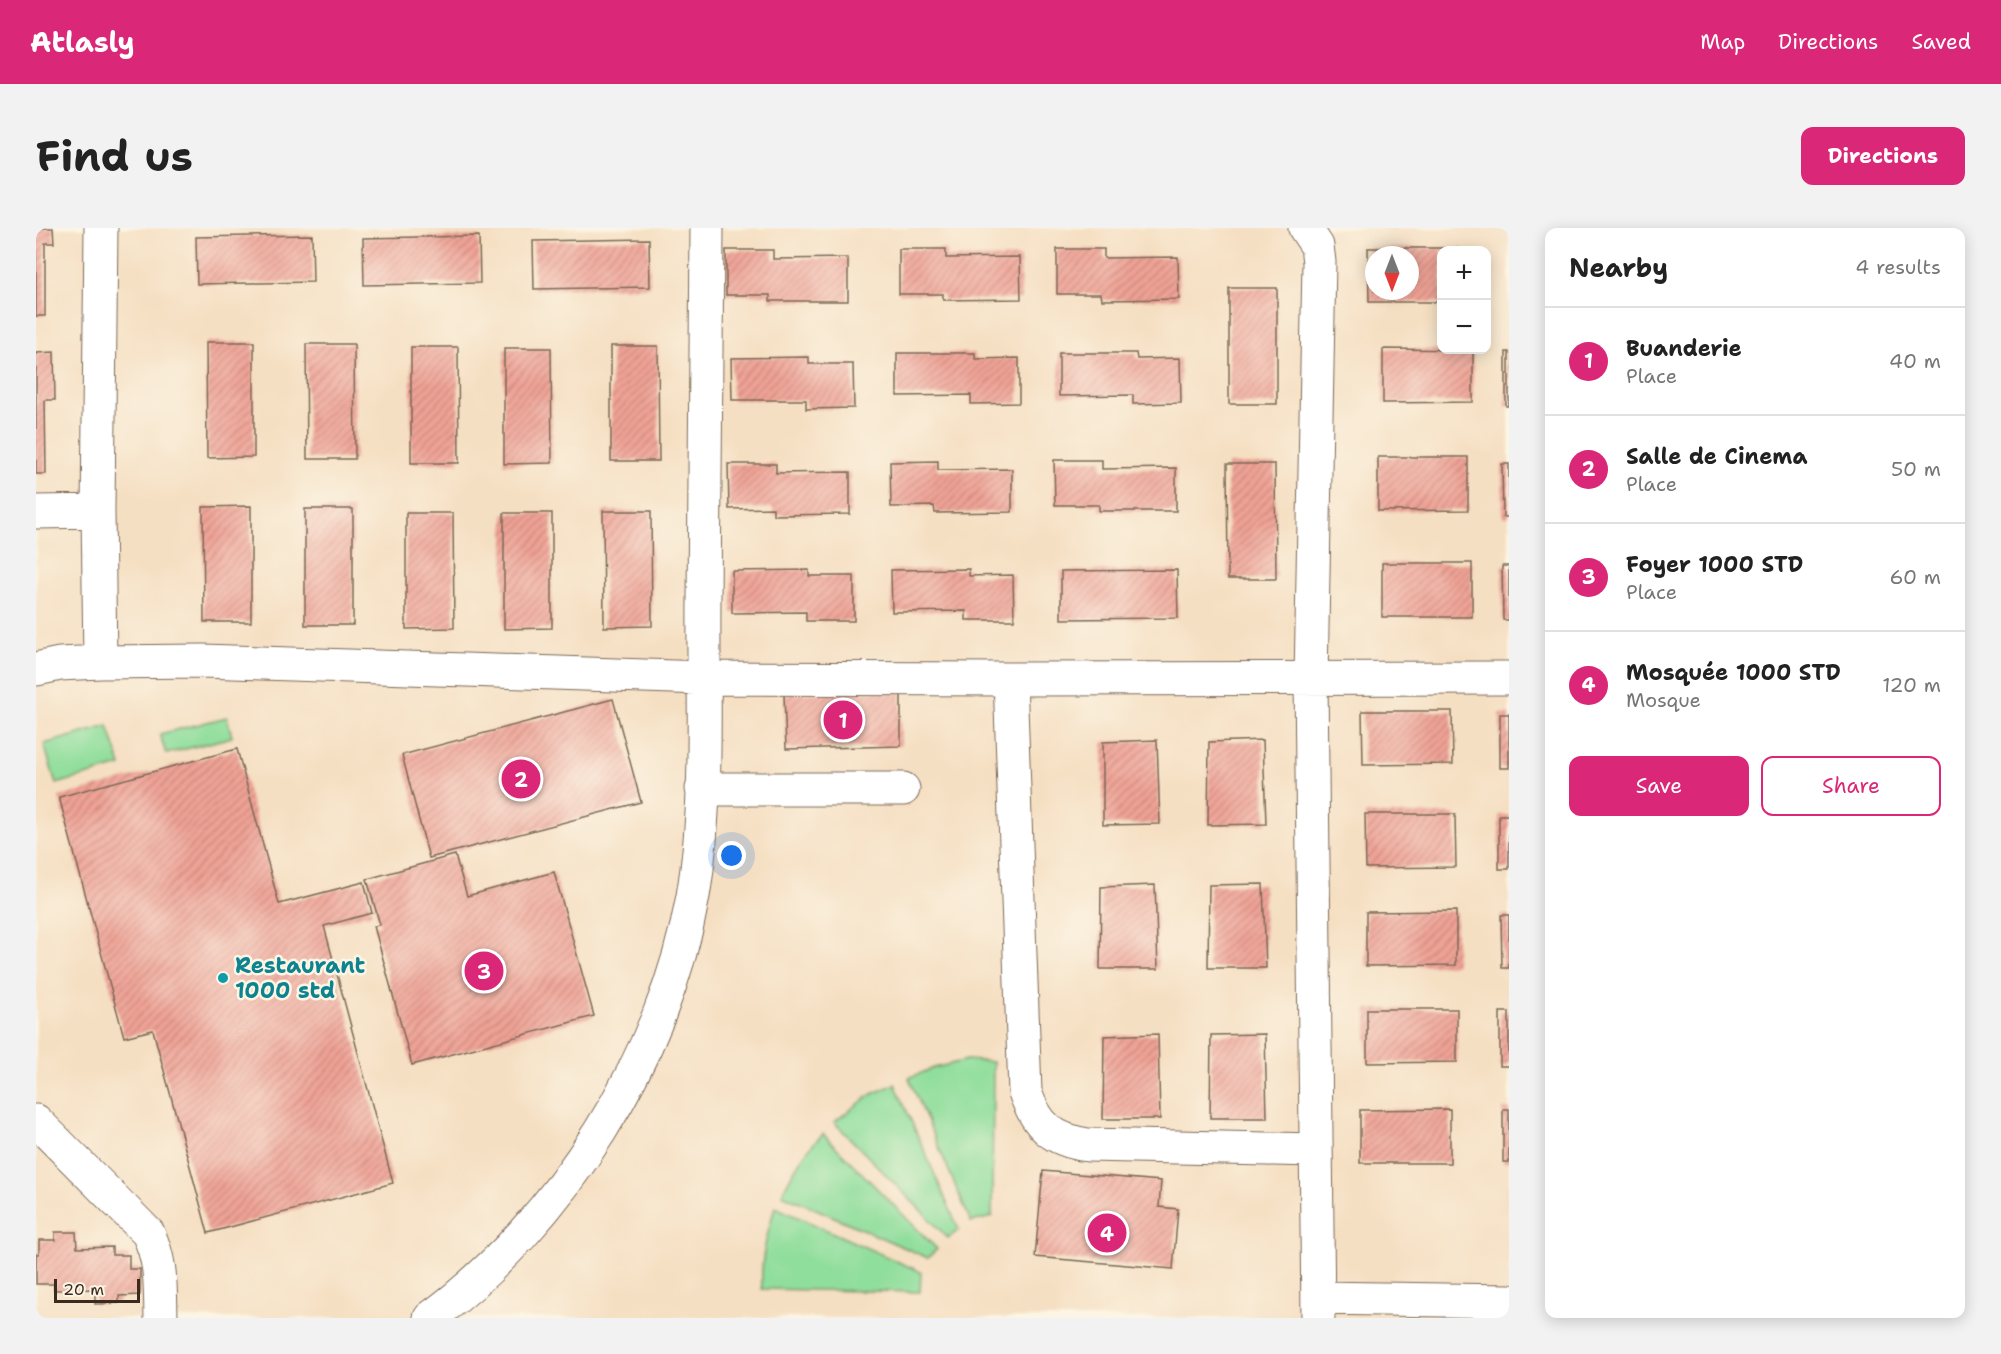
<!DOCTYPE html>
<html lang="en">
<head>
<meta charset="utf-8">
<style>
	:root { --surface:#fff; --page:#f2f2f2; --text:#222; --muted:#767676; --line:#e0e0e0; --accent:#db2777 }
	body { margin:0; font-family:"Shantell Sans",sans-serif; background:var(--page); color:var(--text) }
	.controls { position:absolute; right:18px; top:18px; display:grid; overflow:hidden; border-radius:12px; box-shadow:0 3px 15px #0003 }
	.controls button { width:54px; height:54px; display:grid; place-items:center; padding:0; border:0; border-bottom:2px solid var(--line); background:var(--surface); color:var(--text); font:30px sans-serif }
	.compass { position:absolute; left:1329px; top:18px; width:54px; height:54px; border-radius:50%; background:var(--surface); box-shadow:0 3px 15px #0003; rotate:180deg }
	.scale { position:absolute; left:18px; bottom:15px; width:86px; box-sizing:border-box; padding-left:6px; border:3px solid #3b2a1e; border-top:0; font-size:16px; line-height:21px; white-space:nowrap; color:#3b2a1e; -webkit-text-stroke:4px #fcf5e5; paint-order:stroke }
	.you { position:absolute; left:696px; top:628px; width:21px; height:21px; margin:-15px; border:4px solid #fff; border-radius:50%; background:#1a73e8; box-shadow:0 0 0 9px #1a73e833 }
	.badge { display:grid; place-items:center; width:39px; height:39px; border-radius:50%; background:var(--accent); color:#fff; font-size:20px; font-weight:700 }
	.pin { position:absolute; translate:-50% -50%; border:3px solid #fff; box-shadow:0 2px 6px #0006 }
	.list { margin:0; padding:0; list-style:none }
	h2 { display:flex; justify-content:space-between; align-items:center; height:78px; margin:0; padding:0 24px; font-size:26px }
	h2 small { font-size:20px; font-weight:400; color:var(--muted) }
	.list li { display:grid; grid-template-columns:39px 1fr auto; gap:18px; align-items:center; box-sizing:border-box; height:108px; padding:0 24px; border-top:2px solid var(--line) }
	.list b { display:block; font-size:22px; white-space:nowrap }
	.list p { margin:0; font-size:20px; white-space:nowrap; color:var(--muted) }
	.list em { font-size:20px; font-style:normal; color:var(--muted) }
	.actions { display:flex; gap:12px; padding:18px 24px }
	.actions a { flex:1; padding:14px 0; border:2px solid var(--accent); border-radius:12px; text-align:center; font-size:21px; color:var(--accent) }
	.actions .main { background:var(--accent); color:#fff }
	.map { position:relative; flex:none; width:1473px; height:1090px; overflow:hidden; border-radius:12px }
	header { display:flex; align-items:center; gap:36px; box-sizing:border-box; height:84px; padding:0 30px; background:var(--accent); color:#fff }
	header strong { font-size:28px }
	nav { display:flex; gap:33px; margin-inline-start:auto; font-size:21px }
	.intro { display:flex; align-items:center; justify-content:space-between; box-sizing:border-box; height:144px; padding:0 36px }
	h1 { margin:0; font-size:42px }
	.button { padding:15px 27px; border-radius:12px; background:var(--accent); color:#fff; font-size:21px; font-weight:700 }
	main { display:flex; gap:36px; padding:0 36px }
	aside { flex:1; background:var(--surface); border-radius:12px; box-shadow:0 3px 15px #0003 }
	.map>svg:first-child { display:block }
	.green { fill:#90de9c; stroke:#66845d; stroke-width:1.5 }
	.building { fill:url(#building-hatch); fill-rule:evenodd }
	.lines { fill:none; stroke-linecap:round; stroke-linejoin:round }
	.street-casing { stroke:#7c6957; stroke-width:35 }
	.street { stroke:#fff; stroke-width:33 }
	.culture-dot { fill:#0f9aa8; stroke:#fcf5e5; stroke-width:2 }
	.labels { text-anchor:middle; stroke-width:5; stroke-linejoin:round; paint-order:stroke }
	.culture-label { font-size:22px; font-weight:bold; fill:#0d838f; stroke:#fcf5e5; text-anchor:start }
</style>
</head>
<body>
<header>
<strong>Atlasly</strong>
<nav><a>Map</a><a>Directions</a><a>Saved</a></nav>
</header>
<div class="intro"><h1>Find us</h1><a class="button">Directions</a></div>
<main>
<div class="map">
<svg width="1473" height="1090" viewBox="0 0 1473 1090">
	<defs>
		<pattern id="building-hatch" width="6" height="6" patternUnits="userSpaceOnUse" patternTransform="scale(1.5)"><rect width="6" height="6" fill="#f0a396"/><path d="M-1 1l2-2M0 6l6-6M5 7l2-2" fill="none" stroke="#c4857a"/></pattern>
	</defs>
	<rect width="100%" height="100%" fill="#fcf5e5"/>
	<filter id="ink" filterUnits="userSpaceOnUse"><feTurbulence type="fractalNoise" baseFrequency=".0167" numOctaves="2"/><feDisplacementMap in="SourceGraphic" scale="12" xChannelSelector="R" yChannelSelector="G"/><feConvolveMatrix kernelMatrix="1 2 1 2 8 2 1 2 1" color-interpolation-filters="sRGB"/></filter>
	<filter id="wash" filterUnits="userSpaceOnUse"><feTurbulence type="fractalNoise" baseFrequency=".008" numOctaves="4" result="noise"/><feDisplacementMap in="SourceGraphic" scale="24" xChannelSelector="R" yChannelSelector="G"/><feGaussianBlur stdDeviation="1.35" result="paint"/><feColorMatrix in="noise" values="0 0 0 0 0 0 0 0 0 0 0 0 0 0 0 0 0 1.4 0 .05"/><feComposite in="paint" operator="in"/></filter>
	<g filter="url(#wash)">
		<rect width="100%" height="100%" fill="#f5dfc2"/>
		<path class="green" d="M191,489L196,509L130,526L124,506Z
			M72,498L85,538L20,556L8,516Z
			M931,832L957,834L956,989L935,994L873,850L898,840Z
			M859,856L923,1002L912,1010L798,894L836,866Z
			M787,906L901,1021L892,1030L746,966C757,942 768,924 787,906Z
			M739,979L885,1044L884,1064L726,1061C724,1032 731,1006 739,979Z"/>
		<g id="blocks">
			<path class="building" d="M0,0H17L18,15H9V88H0Z
				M276,7L277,54L161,56L160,9Z
				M443,8L444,55L328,57L327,10Z
				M613,11L614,59L498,61L497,13Z
				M1332,20H1422V22H1406V74H1333ZM1338,27H1374V63H1338Z
				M863,21H910V30L984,29L985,71L907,72V66H863Z
				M1021,21H1068V30L1142,29L1143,71L1066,72L1065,66H1021Z
				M690,22H737V31L812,30V73H734V67H690Z
				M1193,60H1241V176H1193Z
				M170,114H218V229L171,230Z
				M270,116H318L319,231H271Z
				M575,118H622L623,233H575Z
				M375,119H422L423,235H375Z
				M468,120H515L516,235L468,236Z
				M1347,121L1437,122V174L1347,175Z
				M18,124L19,172H9L10,246H0V125Z
				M1470,124H1473V178H1470Z
				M861,125H939V131L983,130V175L935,176V167L861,168Z
				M1023,125H1100L1101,131L1144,130L1145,175L1097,176V167L1023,168Z
				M773,129V136H817L818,180L770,181V172H696L695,130Z
				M1342,229H1432V282L1342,283Z
				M1018,232H1066V241L1140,240V283H1063V277H1019Z
				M902,233V242L976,241V284L899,285L898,278L855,279L854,234Z
				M692,236H740V245L814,244V286L737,287V280L693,281Z
				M1191,236H1239L1240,351H1192Z
				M1466,236H1473V289H1467Z
				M215,278V394H168L167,279Z
				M269,281H317V397H269Z
				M567,283H615L616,398L568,399Z
				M370,285H417L418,400L370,401Z
				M468,285H516V400L468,401Z
				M1346,335H1436V389H1346Z
				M1466,338H1473V392H1467Z
				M933,341V348L977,347L978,392H930V383L856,384L855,342Z
				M773,342V348H818V393H770V384L696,385V343Z
				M1141,342L1142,390L1025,391V343Z
				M865,462V518L750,521L748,466Z
				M577,471L605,574L393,630L366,527Z
				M1326,483H1416L1417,536L1327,537Z
				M1464,486H1473V540H1464Z
				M1121,512L1124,596L1067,597V514Z
				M1227,512L1230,596L1172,597L1173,514Z
				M201,521L243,676L328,654L336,685L288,698L357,955L172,1005L117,802L88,809L23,569Z
				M1329,586H1419L1420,639L1330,640Z
				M1463,587H1473V641H1463Z
				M419,627L431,668L518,644L558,788L376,837L338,698L344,697L331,651Z
				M1227,656L1230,740H1172L1173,657Z
				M1119,657L1122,741H1064L1065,659Z
				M1420,683V737L1330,738V684Z
				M1465,687H1473V740H1466Z
				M1331,781H1421V834L1331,835Z
				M1464,784H1473V838H1464Z
				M1122,806L1124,891H1067L1068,808Z
				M1229,806L1231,890H1174L1175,807Z
				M1414,881V935H1324V882Z
				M1467,881H1473V934H1467Z
				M1007,943L1125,953L1123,979L1142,981L1137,1041L999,1029Z
				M19,1004H40L41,1020L76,1019V1027H93V1041H104V1067L83,1068V1075L59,1076V1061L18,1062V1056H0V1026H3V1012H19Z"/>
		</g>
	</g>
	<g filter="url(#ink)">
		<use href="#blocks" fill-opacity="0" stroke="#7c6957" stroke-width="1.5"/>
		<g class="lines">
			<g class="street-casing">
				<path id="street" d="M1269,0L1281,18L1283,34L1275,451L1282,1090
					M0,284L62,283
					M64,434L62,283L65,0
					M0,441L24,436L64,434L167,433L667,450L974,451L1473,450
					M974,451L989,864C1001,898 1016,912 1052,917L1279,922
					M666,561H867
					M0,893L112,1005C126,1035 124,1057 125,1090
					M1282,1070L1473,1073
					M394,1090C525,994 629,828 657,668C673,574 667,468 668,373C669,248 670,124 671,0"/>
			</g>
			<use href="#street" class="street"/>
		</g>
	</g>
	<circle class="culture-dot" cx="187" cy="750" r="6"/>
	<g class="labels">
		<g class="culture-label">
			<text x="199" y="745">Restaurant<tspan x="199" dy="25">1000 std</tspan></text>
		</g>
	</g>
</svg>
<div class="controls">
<button>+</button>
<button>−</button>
</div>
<svg class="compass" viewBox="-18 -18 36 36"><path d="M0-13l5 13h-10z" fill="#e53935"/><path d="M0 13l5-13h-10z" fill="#767676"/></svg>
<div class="scale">20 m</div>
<div class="you"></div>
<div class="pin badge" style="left:807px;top:492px">1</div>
<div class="pin badge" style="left:485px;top:551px">2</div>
<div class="pin badge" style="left:448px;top:743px">3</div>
<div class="pin badge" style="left:1071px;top:1005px">4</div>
</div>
<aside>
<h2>Nearby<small>4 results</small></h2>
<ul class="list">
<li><span class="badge">1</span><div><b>Buanderie</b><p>Place</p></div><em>40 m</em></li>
<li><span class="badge">2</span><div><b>Salle de Cinema</b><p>Place</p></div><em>50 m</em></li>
<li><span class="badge">3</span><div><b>Foyer 1000 STD</b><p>Place</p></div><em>60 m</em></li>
<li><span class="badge">4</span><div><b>Mosquée 1000 STD</b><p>Mosque</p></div><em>120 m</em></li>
</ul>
<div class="actions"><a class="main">Save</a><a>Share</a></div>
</aside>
</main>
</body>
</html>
